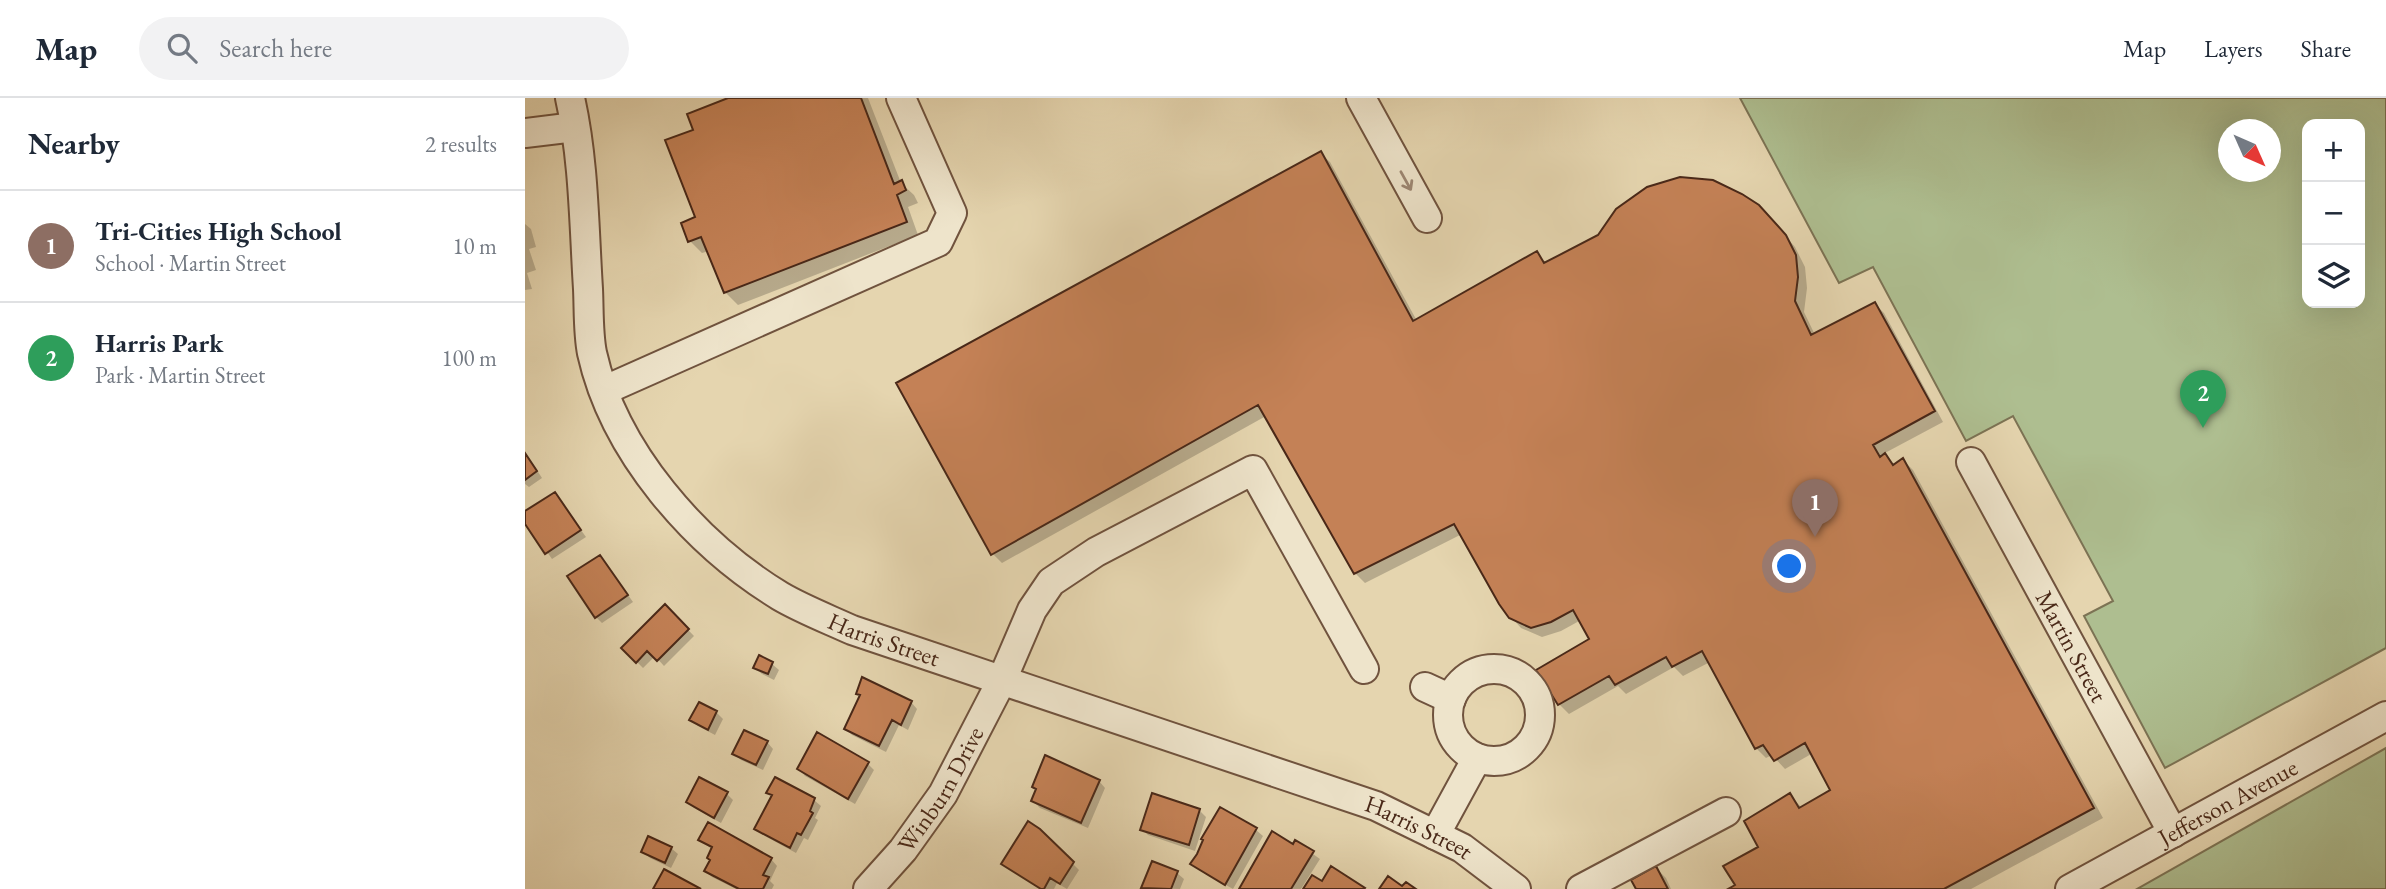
<!DOCTYPE html>
<html lang="en">
<head>
<meta charset="utf-8">
<style>
	:root { --surface:#fff; --page:#f2f2f3; --text:#1f2937; --muted:#747a83; --line:#e0e1e3; --accent:#8f2418 }
	body { margin:0; font-family:"EB Garamond",serif; background:var(--page); color:var(--text) }
	.controls { position:absolute; right:21px; top:21px; display:grid; overflow:hidden; border-radius:14px; box-shadow:0 7px 28px #0002 }
	.controls button { width:63px; height:63px; display:grid; place-items:center; padding:0; border:0; border-bottom:2px solid var(--line); background:var(--surface); color:var(--text); font:35px sans-serif }
	.compass { position:absolute; left:1693px; top:21px; width:63px; height:63px; border-radius:50%; background:var(--surface); box-shadow:0 7px 28px #0002; rotate:135deg }
	.you { position:absolute; left:1265px; top:469px; width:24px; height:24px; margin:-18px; border:5px solid #fff; border-radius:50%; background:#1a73e8; box-shadow:0 0 0 10px #1a73e833 }
	.badge { display:grid; place-items:center; width:46px; height:46px; border-radius:50%; background:var(--accent); color:#fff; font-size:23px; font-weight:700 }
	.pin { position:absolute; translate:-50% -58px; filter:drop-shadow(0 2px 4px #0008) }
	.pin::after { content:''; position:absolute; top:37px; width:24px; height:21px; background:inherit; clip-path:polygon(0 0,100% 0,50% 100%) }
	.list { margin:0; padding:0; list-style:none }
	h2 { display:flex; justify-content:space-between; align-items:center; height:91px; margin:0; padding:0 28px; font-size:30px }
	h2 small { font-size:23px; font-weight:400; color:var(--muted) }
	.list li { display:grid; grid-template-columns:46px 1fr auto; gap:21px; align-items:center; box-sizing:border-box; height:112px; padding:0 28px; border-top:2px solid var(--line) }
	.list b { display:block; font-size:26px; white-space:nowrap }
	.list p { margin:0; font-size:23px; white-space:nowrap; color:var(--muted) }
	.list em { font-size:23px; font-style:normal; color:var(--muted) }
	.icon { flex:none; width:38px; height:38px; fill:none; stroke:currentColor; stroke-width:2; stroke-linecap:round; stroke-linejoin:round }
	.map { position:relative; flex:none; width:1861px; height:791px; overflow:hidden }
	header { display:flex; align-items:center; gap:42px; box-sizing:border-box; height:98px; padding:0 35px; background:var(--surface); border-bottom:2px solid var(--line) }
	header strong { font-size:33px }
	nav { display:flex; gap:38px; margin-inline-start:auto; font-size:24px }
	.search { width:490px; height:63px; background:var(--page); display:flex; align-items:center; gap:18px; box-sizing:border-box; padding:0 24px; border-radius:38px; color:var(--muted); font-size:26px }
	main { display:flex }
	aside { flex:1; background:var(--surface) }
	.map>svg:first-child { display:block }
	.green { fill:#aebe90; stroke:#7c7354; stroke-width:2; fill-rule:evenodd }
	.shadow { fill:#0003 }
	.building { fill:#c48156; stroke:#492818; stroke-width:2 }
	.lines { fill:none; stroke-linecap:round; stroke-linejoin:round }
	.minor-casing { stroke:#70533e; stroke-width:32 }
	.minor { stroke:#eee4cb; stroke-width:28 }
	.oneway { stroke:#9c8672 }
	.labels { text-anchor:middle; stroke-width:5; stroke-linejoin:round; paint-order:stroke }
	.street-label { font-size:24px; fill:#492818; stroke:#eee4cb }
</style>
</head>
<body>
<header>
<strong>Map</strong>
<div class="search"><svg class="icon" aria-label="search" viewBox="0 0 24 24"><circle cx="10" cy="10" r="6"/><path d="M15 15l6 6"/></svg>Search here</div>
<nav><a>Map</a><a>Layers</a><a>Share</a></nav>
</header>
<main>
<aside>
<h2>Nearby<small>2 results</small></h2>
<ul class="list">
<li><span class="badge" style="background:#8d6e63">1</span><div><b>Tri-Cities High School</b><p>School · Martin Street</p></div><em>10 m</em></li>
<li><span class="badge" style="background:#2e9e5b">2</span><div><b>Harris Park</b><p>Park · Martin Street</p></div><em>100 m</em></li>
</ul>
</aside>
<div class="map">
<svg width="1861" height="791" viewBox="0 0 1861 791">
	<rect width="100%" height="100%" fill="#e5d5af"/>
	<filter id="stains"><feTurbulence type="fractalNoise" baseFrequency=".00286" numOctaves="4"/><feColorMatrix values="0 0 0 0 .2 0 0 0 0 .09 0 0 0 0 .02 0 0 0 .5 -.17"/></filter>
	<radialGradient id="worn" r=".72"><stop offset=".6" stop-color="#630" stop-opacity="0"/><stop offset="1" stop-color="#630" stop-opacity=".3"/></radialGradient>
	<path class="green" d="M1215,0H1861V550L1640,670L1559,518L1588,503L1488,318L1441,343L1348,169L1314,185ZM1782,26H1835V205H1782ZM1703,32H1745V74H1703Z
		M1861,650V791H1612Z"/>
	<path class="shadow" d="M207,0H343L376,85L389,97L393,105L383,109L393,137L213,207L200,194L184,153L177,155L165,143L172,120L170,33Z
		M795,55L805,64L892,223L1012,155L1022,166L1244,119L1270,149L1280,169L1282,190L1279,214L1290,237L1350,206L1359,215L1418,324L1358,356L1370,367L1378,362L1388,372L1578,720L1446,791H1207L1212,788L1265,697L1277,710L1308,693L1288,655L1260,671L1247,657L1241,660L1231,650L1185,564L1158,578L1149,569L1101,596L1093,588L1044,616L1034,606L1066,542L1056,522L1036,533L1017,539L996,530L986,519L937,436L840,485L830,475L741,318L477,465L467,455Z
		M0,126L6,131L11,149L4,151L11,172L2,175L7,191L0,192Z
		M0,354L17,380L4,389L0,386Z
		M30,396L61,439L27,461L0,423V416Z
		M81,466L108,504L77,525L71,519Z
		M140,508L169,538L139,568L130,558L118,570L98,550Z
		M247,566L254,572L249,582L237,576L230,570Z
		M333,595L386,604L392,611L383,632L374,627L361,654L327,637L321,631L336,599Z
		M175,607L191,614L198,621L190,637L173,628L166,622Z
		M242,644L248,651L238,672L216,662L209,656Z
		M342,665L349,672L330,706L280,678L274,671Z
		M574,683L580,690L563,730L515,710L508,703Z
		M244,694L289,702L296,708L290,720L293,722L283,742L279,740L271,755L238,737L232,731L248,699Z
		M202,696L208,702L196,725L169,710L163,704Z
		M628,698L675,713L681,719L670,753L623,737L617,731Z
		M696,712L731,732L738,738L708,791L674,772L668,766Z
		M514,732L554,772L542,791L532,785L529,791H515L478,766Z
		M175,742L246,761L252,768L245,783L249,787L247,791H211L187,779L181,773L187,762L188,752Z
		M771,744L795,761L776,791H715L768,749Z
		M146,750L153,756L146,770L125,760L118,754Z
		M1131,770L1141,780L1146,791H1113Z
		M652,775L659,781L655,791L618,790Z"/>
	<path class="building" d="M203,0H336L369,86L377,82L381,92L372,97L382,124L199,195L176,139L163,144L156,125L170,119L140,42L168,32L162,16Z
		M796,53L888,223L1012,153L1019,165L1073,137L1091,111L1122,89L1155,79L1188,82L1217,96L1234,107L1261,137L1271,157L1273,179L1270,203L1286,237L1350,204L1410,313L1348,347L1355,359L1360,355L1368,367L1378,360L1569,710L1419,791H1203L1210,787L1198,768L1233,749L1219,723L1265,695L1274,710L1305,692L1280,645L1249,663L1238,647L1230,651L1177,553L1147,569L1141,559L1090,587L1084,578L1033,607L1011,572L1064,541L1048,512L1026,524L1006,530L984,520L974,506L929,426L829,476L733,307L466,457L371,285Z
		M0,355L12,373L0,382Z
		M30,394L56,432L20,456L0,426V413Z
		M75,457L103,497L70,520L42,478Z
		M140,506L164,531L132,563L122,553L111,565L96,550Z
		M234,557L248,564L243,576L228,570Z
		M337,579L387,603L376,627L367,622L354,648L319,631L335,597L331,596Z
		M174,604L192,613L183,632L164,622Z
		M219,632L243,643L231,667L207,656Z
		M292,634L344,664L323,701L272,671Z
		M520,657L575,682L556,725L506,703L511,691L507,689Z
		M174,679L203,694L189,720L161,704Z
		M250,679L290,700L285,713L288,715L276,737L272,735L265,750L229,731L247,697L241,695Z
		M627,695L675,711L664,747L615,732Z
		M695,709L732,730L700,787L665,766L672,756L678,742L676,741Z
		M503,723L515,731L549,764L535,786L525,780L519,791H516L476,766Z
		M183,724L247,760L238,777L244,779L238,791H214L179,773L185,762L182,760L187,749L173,742Z
		M747,733L768,746L770,742L789,753L766,791H714Z
		M123,738L147,749L140,765L116,754Z
		M627,763L653,773L646,791L616,790Z
		M806,768L840,790L839,791H778L787,777L797,783Z
		M1131,768L1143,791H1111L1106,782Z
		M139,771L176,791H128Z
		M863,778L877,788L881,784L891,791H854Z"/>
	<g class="lines">
		<g class="minor-casing">
			<g id="minor">
				<path id="s1" d="M45,0C59,62 59,128 63,191C64,212 63,235 67,255C89,354 170,446 255,498C277,511 303,521 327,532L851,708L937,750L991,791"/>
				<path d="M836,0L902,120"/>
				<path d="M0,35L50,29"/>
				<path d="M80,292L413,144L427,115L376,0"/>
				<path id="s2" d="M1446,364L1648,735"/>
				<circle cx="969" cy="617" r="46"/>
				<path d="M900,589L926,601"/>
				<path d="M910,737L952,660"/>
				<path id="s3" d="M343,791L378,752L418,696L477,582L507,512L526,484L571,454L728,372L839,571"/>
				<path d="M1056,791L1201,714"/>
				<path id="s4" d="M1545,791L1861,618"/>
			</g>
		</g>
		<use href="#minor" class="minor"/>
	</g>
	<defs><path id="oneway-shaft" d="M-6 0H5M1.5-3L5.5 0L1.5 3" fill="none" stroke-width="1.6" stroke-linecap="round" stroke-linejoin="round" transform="scale(1.75)"/></defs>
	<use class="oneway" href="#oneway-shaft" transform="translate(881 83) rotate(61)"/>
	<g class="labels">
		<g class="street-label">
			<text dy="8" stroke="none"><textPath href="#s1" startOffset="684">Harris Street</textPath></text>
			<text dy="8" stroke="none"><textPath href="#s2" startOffset="210">Martin Street</textPath></text>
			<text dy="8" stroke="none"><textPath href="#s3" startOffset="124">Winburn Drive</textPath></text>
			<text dy="8" stroke="none"><textPath href="#s4" startOffset="180">Jefferson Avenue</textPath></text>
			<text dy="8" stroke="none"><textPath href="#s1" startOffset="1251">Harris Street</textPath></text>
		</g>
	</g>
	<rect width="100%" height="100%" filter="url(#stains)"/>
	<rect width="100%" height="100%" fill="url(#worn)"/>
</svg>
<div class="controls">
<button>+</button>
<button>−</button>
<button><svg class="icon" aria-label="layers" viewBox="0 0 24 24"><path d="M12 4l9 5-9 5-9-5zM3 14l9 5 9-5"/></svg></button>
</div>
<svg class="compass" viewBox="-18 -18 36 36"><path d="M0-13l5 13h-10z" fill="#e53935"/><path d="M0 13l5-13h-10z" fill="#747a83"/></svg>
<div class="you"></div>
<div class="pin badge" style="left:1290px;top:439px;background:#8d6e63">1</div>
<div class="pin badge" style="left:1678px;top:330px;background:#2e9e5b">2</div>
</div>
</main>
</body>
</html>
